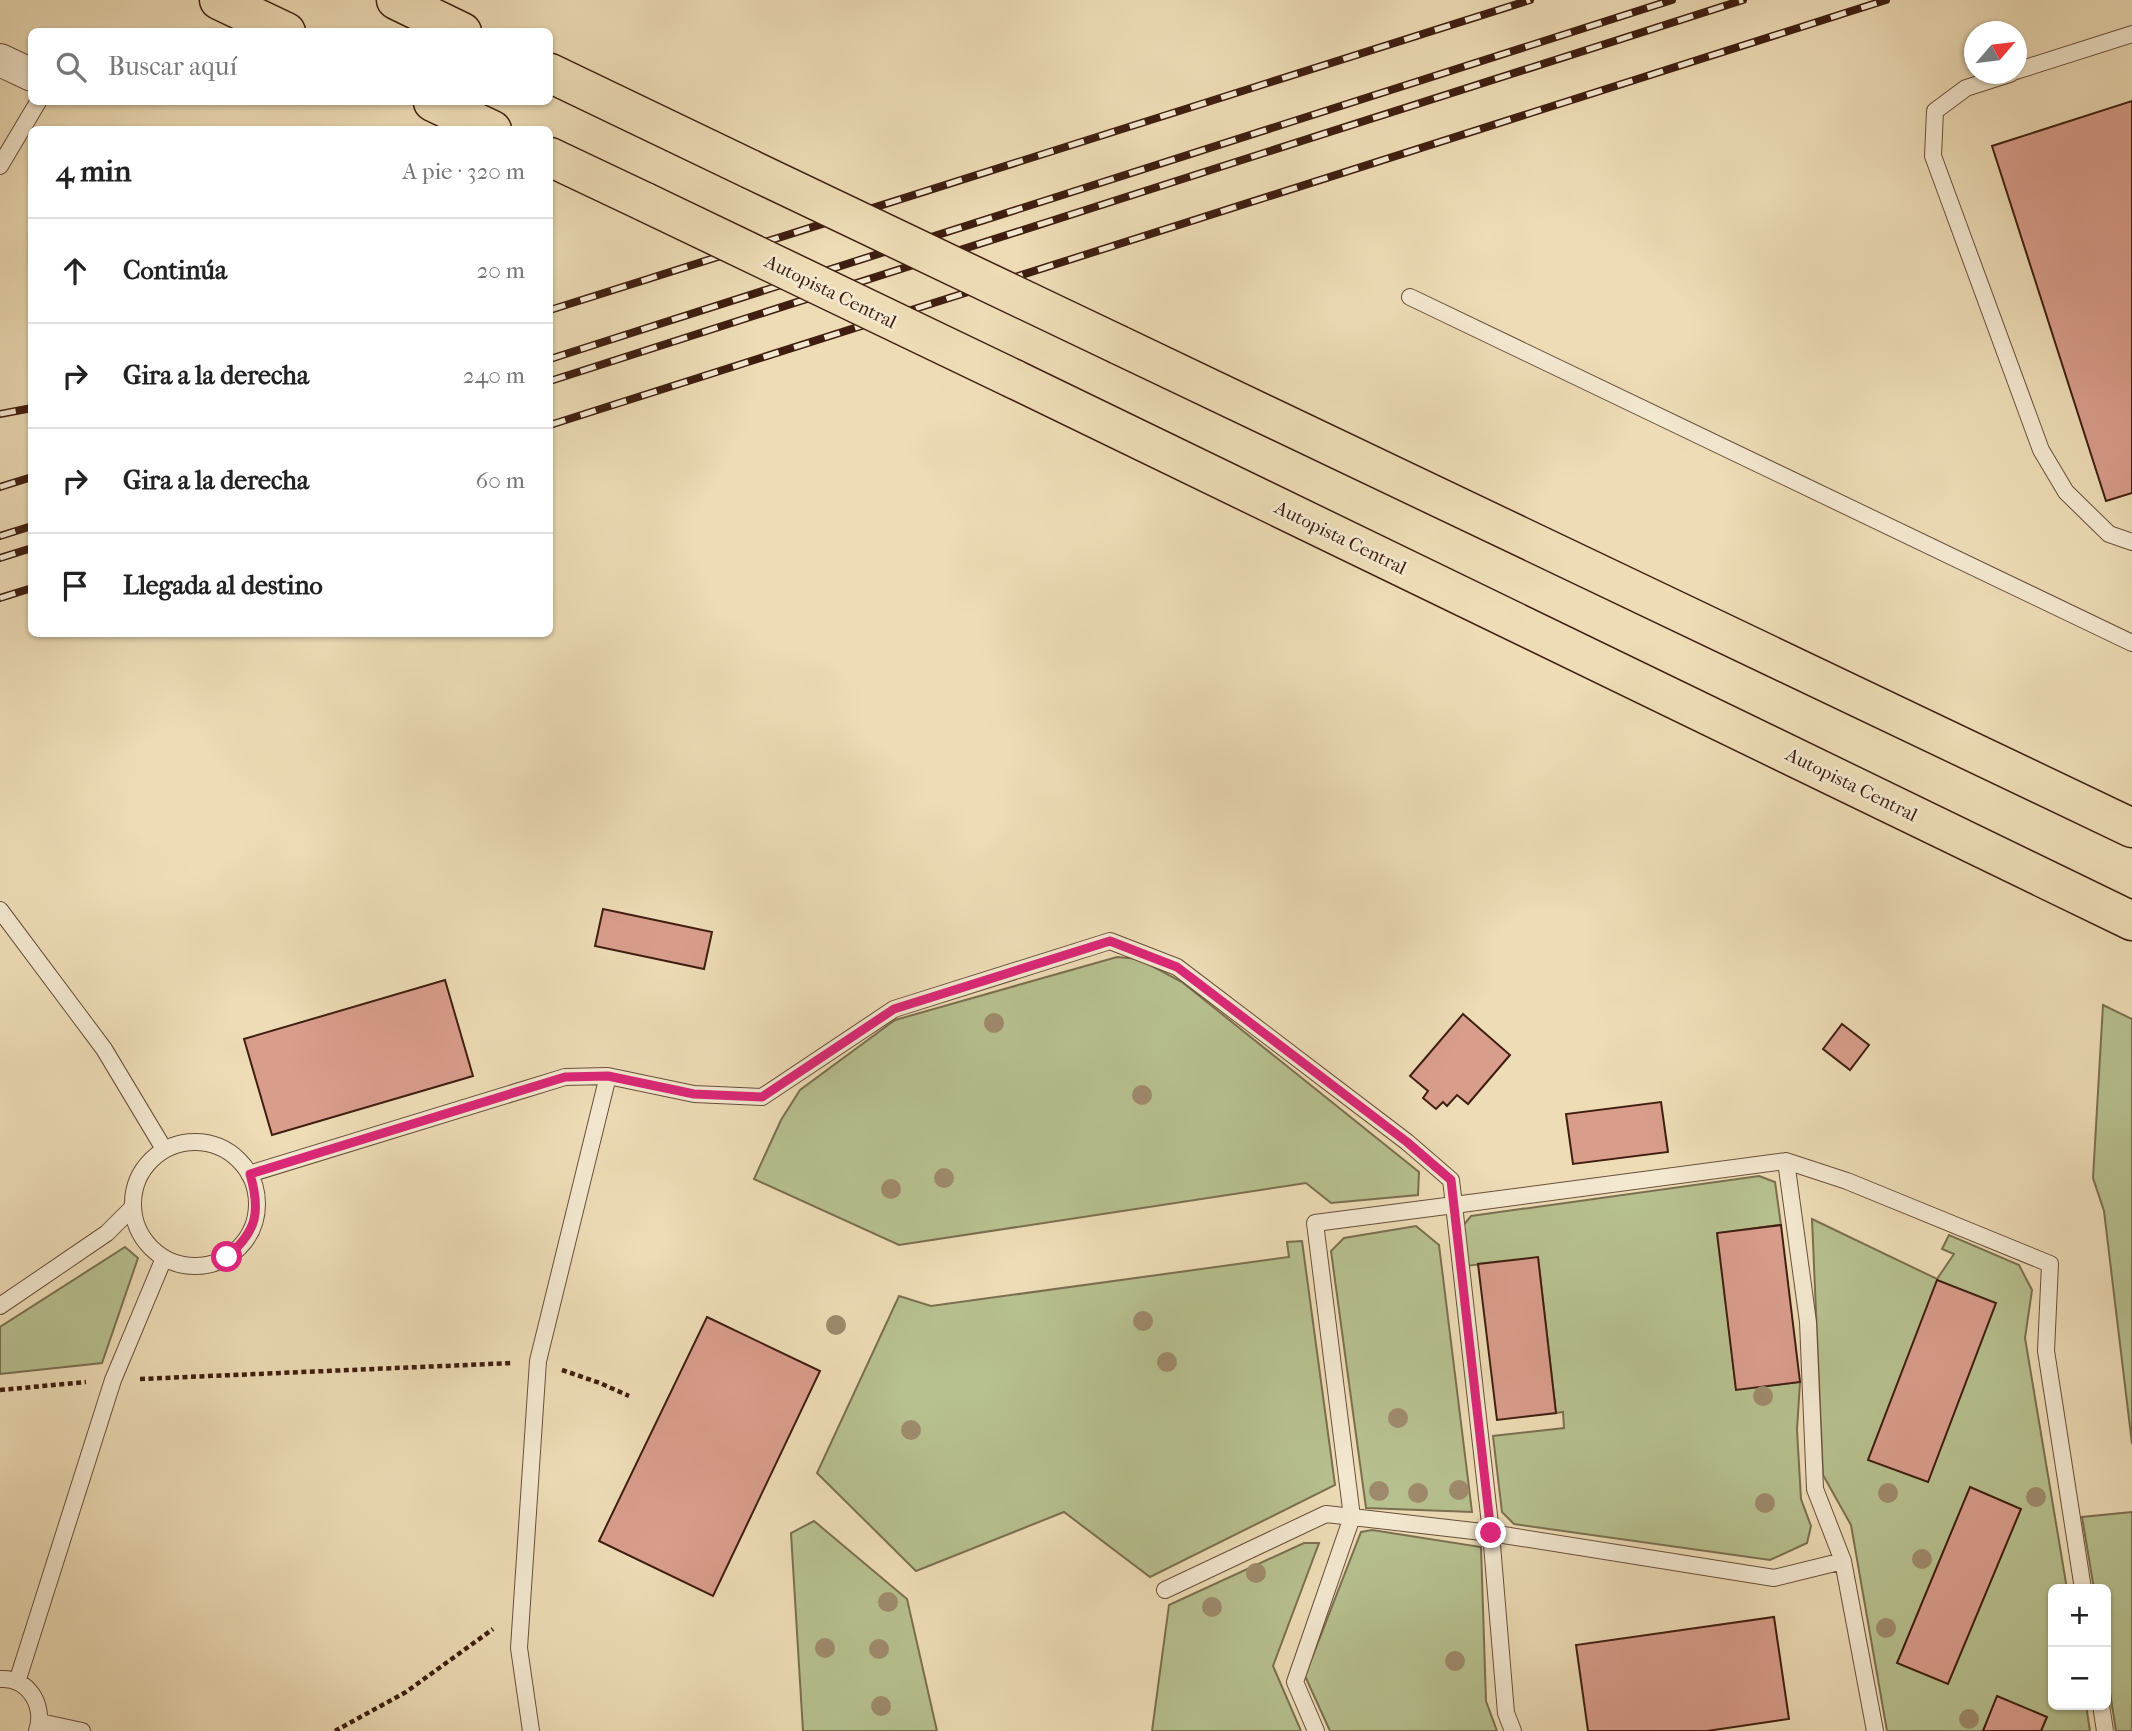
<!DOCTYPE html>
<html lang="es">
<head>
<meta charset="utf-8">
<style>
	:root { --surface:#fff; --page:#f2f2f2; --text:#222; --muted:#767676; --line:#e0e0e0 }
	body { margin:0; font-family:"IM FELL French Canon",serif; background:var(--page); color:var(--text) }
	.controls { position:absolute; right:21px; bottom:21px; display:grid; overflow:hidden; border-radius:10px; box-shadow:0 2px 5px #0004 }
	.controls button { width:63px; height:63px; display:grid; place-items:center; padding:0; border:0; border-bottom:2px solid var(--line); background:var(--surface); color:var(--text); font:35px sans-serif }
	.compass { position:absolute; left:1964px; top:21px; width:63px; height:63px; border-radius:50%; background:var(--surface); box-shadow:0 2px 5px #0004; rotate:62deg }
	.stop { position:absolute; width:21px; height:21px; margin:-16px; border:5px solid #db2777; border-radius:50%; background:#fff }
	.stop.end { background:#db2777; border-color:#fff; box-shadow:0 2px 7px #0008 }
	.list { margin:0; padding:0; list-style:none }
	h2 { display:flex; justify-content:space-between; align-items:center; height:91px; margin:0; padding:0 28px; font-size:30px }
	h2 small { font-size:23px; font-weight:400; color:var(--muted) }
	.list li { display:grid; grid-template-columns:46px 1fr auto; gap:21px; align-items:center; box-sizing:border-box; height:105px; padding:0 28px; border-top:2px solid var(--line) }
	.list b { display:block; font-size:26px; white-space:nowrap }
	.list em { font-size:23px; font-style:normal; color:var(--muted) }
	.icon { flex:none; width:38px; height:38px; fill:none; stroke:currentColor; stroke-width:2; stroke-linecap:round; stroke-linejoin:round }
	.map { position:relative; flex:none; width:2132px; height:1731px; overflow:hidden }
	.search { position:absolute; background:var(--surface); box-shadow:0 2px 5px #0004; left:28px; top:28px; width:525px; height:77px; display:flex; align-items:center; gap:18px; box-sizing:border-box; padding:0 24px; border-radius:10px; color:var(--muted); font-size:26px }
	.panel { position:absolute; background:var(--surface); box-shadow:0 2px 5px #0004; left:28px; top:126px; width:525px; height:511px; border-radius:10px }
	.map>svg:first-child { display:block }
	.green { fill:#b7c08f; stroke:#7b6f50; stroke-width:2 }
	.building { fill:#d99d8c; stroke:#3f1e10; stroke-width:2 }
	.lines { fill:none; stroke-linecap:round; stroke-linejoin:round }
	.service-casing { stroke:#6a4e3a; stroke-width:18 }
	.minor-casing { stroke:#6a4e3a; stroke-width:34 }
	.motorway-casing { stroke:#3f1e10; stroke-width:41 }
	.path { stroke:#3f1e10; stroke-width:4.5; stroke-dasharray:5 3.5; stroke-linecap:butt }
	.service { stroke:#f3e8d0; stroke-width:16 }
	.minor { stroke:#f3e8d0; stroke-width:32 }
	.motorway { stroke:#eddcb6; stroke-width:38 }
	.rail-casing { stroke:#3f1e10; stroke-width:8 }
	.rail { stroke:#f3e8d0; stroke-width:5; stroke-dasharray:16; stroke-linecap:butt }
	.motorway-bridge-casing { stroke:#3f1e10; stroke-width:41; stroke-linecap:butt }
	.motorway-bridge { stroke:#eddcb6; stroke-width:38 }
	.tree { fill:#9e8a6c }
	.route { stroke:#db2777; stroke-width:9 }
	.labels { text-anchor:middle; stroke-width:5; stroke-linejoin:round; paint-order:stroke }
	.street-label { font-size:19px; fill:#3f1e10; stroke:#f3e8d0 }
</style>
</head>
<body>
<div class="map">
<svg width="2132" height="1731" viewBox="0 0 2132 1731">
	<rect width="100%" height="100%" fill="#eddcb6"/>
	<filter id="stains"><feTurbulence type="fractalNoise" baseFrequency=".00286" numOctaves="4"/><feColorMatrix values="0 0 0 0 .2 0 0 0 0 .09 0 0 0 0 .02 0 0 0 .5 -.17"/></filter>
	<radialGradient id="worn" r=".72"><stop offset=".6" stop-color="#630" stop-opacity="0"/><stop offset="1" stop-color="#630" stop-opacity=".3"/></radialGradient>
	<path class="green" d="M1117,957L1139,959L1182,982L1419,1172L1418,1195L1331,1203L1306,1183L899,1245L754,1179L781,1120L800,1090L895,1020Z
		M2103,1005L2132,1019V1444L2104,1211L2093,1178Z
		M1759,1176L1775,1182L1781,1225L1718,1233L1736,1389L1800,1382L1797,1430L1801,1499L1811,1526L1807,1543L1770,1560L1514,1524L1502,1512L1493,1436L1564,1428L1563,1412L1556,1413L1538,1258L1466,1266L1462,1227L1471,1216Z
		M1812,1219L1937,1279L1954,1254L1942,1249L1949,1235L2019,1265L2032,1290L2025,1338L2067,1589H2053V1705H2086L2090,1731H2041L2046,1717L1997,1697L1983,1731H1887L1851,1525L1823,1475Z
		M1416,1226L1439,1245L1472,1512L1366,1508L1331,1251L1344,1238Z
		M1302,1241L1335,1485L1150,1577L1064,1512L916,1571L817,1473L899,1296L931,1306L1289,1257L1287,1242Z
		M125,1247L138,1258L102,1363L0,1374V1327Z
		M2132,1512V1731H2116L2106,1667V1589H2094L2082,1517Z
		M814,1521L907,1599L937,1731H803L791,1533Z
		M1372,1530L1481,1547L1486,1701L1497,1731H1330L1305,1676L1361,1532Z
		M1304,1543H1319L1273,1666L1301,1731H1152L1169,1605Z"/>
	<path class="building" d="M2132,101V493L2106,501L1992,146Z
		M603,909L712,932L704,969L595,946Z
		M445,980L473,1076L272,1135L244,1039Z
		M1463,1014L1510,1055L1468,1104L1457,1095L1447,1106L1443,1102L1436,1109L1423,1098L1428,1091L1410,1076Z
		M1842,1024L1869,1045L1850,1070L1823,1049Z
		M1661,1102L1668,1152L1573,1164L1566,1114Z
		M1781,1225L1800,1382L1736,1390L1717,1233Z
		M1538,1257L1556,1413L1497,1420L1478,1264Z
		M1937,1280L1996,1303L1928,1482L1868,1460Z
		M707,1317L820,1371L713,1596L599,1541Z
		M1970,1487L2021,1509L1948,1684L1897,1663Z
		M1774,1617L1789,1719L1707,1731H1588L1576,1645Z
		M1997,1696L2047,1717L2041,1731H1983Z"/>
	<g class="lines">
		<g class="service-casing">
			<path id="service" d="M2016,71L2132,34
				M2010,74L1966,88L1935,111L1933,156L2041,450L2066,492L2109,534L2132,542
				M0,166L38,102
				M1410,297L2132,643
				M0,910L104,1049L164,1149
				M133 1204a62 62 0 1 1 124 0a62 62 0 1 1-124 0Z
				M1786,1161L1808,1322L1815,1489L1843,1561L1875,1731
				M249,1174L565,1077L608,1076L694,1094L762,1097L894,1009L1110,941L1177,967L1407,1142L1451,1180L1454,1205L1786,1161L1847,1181L2050,1264L2046,1351L2083,1589
				M0,1306L107,1233L132,1208
				M1165,1590L1326,1514L1491,1533L1774,1578L1843,1561
				M0,1679C29,1677 45,1706 37,1731
				M17,1682L113,1380L164,1258
				M2101,1705L2105,1731
				M40,1722L82,1731
				M531,1731L519,1648L538,1361L608,1076
				M1316,1731L1295,1682L1352,1517L1315,1223L1454,1205L1491,1533L1506,1713L1513,1731"/>
		</g>
		<g class="minor-casing">
			<path id="minor" d="M0,60L32,75"/>
		</g>
		<g class="motorway-casing">
			<path id="motorway" d="M219,0L286,32
				M396,0L462,32
				M550,73L750,169
				M433,102L492,130
				M550,157L645,202
				M1119,345L2132,828
				M1014,379L2132,921"/>
		</g>
		<path class="path" d="M562,1370L600,1383L629,1396
			M140,1379L513,1363
			M0,1390L86,1382
			M335,1731L406,1692L493,1629"/>
		<use href="#service" class="service"/>
		<use href="#minor" class="minor"/>
		<use href="#motorway" class="motorway"/>
		<g class="rail-casing">
			<path id="rail" d="M550,310L1530,0
				M550,359L1672,0
				M550,381L1743,0
				M0,414L32,408
				M550,425L1886,0
				M0,487L32,477
				M0,536L32,526
				M0,558L32,548
				M0,598L32,588"/>
		</g>
		<use href="#rail" class="rail"/>
		<g class="motorway-bridge-casing">
			<path id="motorway-bridge" d="M750,169L1119,345
				M645,202L1014,379"/>
		</g>
		<use href="#motorway-bridge" class="motorway-bridge"/>
	</g>
	<g class="tree">
		<circle cx="994" cy="1023" r="10"/>
		<circle cx="1142" cy="1095" r="10"/>
		<circle cx="944" cy="1178" r="10"/>
		<circle cx="891" cy="1189" r="10"/>
		<circle cx="1143" cy="1321" r="10"/>
		<circle cx="836" cy="1325" r="10"/>
		<circle cx="1167" cy="1362" r="10"/>
		<circle cx="1763" cy="1396" r="10"/>
		<circle cx="1398" cy="1418" r="10"/>
		<circle cx="911" cy="1430" r="10"/>
		<circle cx="1459" cy="1490" r="10"/>
		<circle cx="1379" cy="1491" r="10"/>
		<circle cx="1418" cy="1493" r="10"/>
		<circle cx="1888" cy="1493" r="10"/>
		<circle cx="2036" cy="1497" r="10"/>
		<circle cx="1765" cy="1503" r="10"/>
		<circle cx="1922" cy="1559" r="10"/>
		<circle cx="1256" cy="1573" r="10"/>
		<circle cx="888" cy="1602" r="10"/>
		<circle cx="1212" cy="1607" r="10"/>
		<circle cx="1886" cy="1628" r="10"/>
		<circle cx="825" cy="1648" r="10"/>
		<circle cx="879" cy="1649" r="10"/>
		<circle cx="1455" cy="1661" r="10"/>
		<circle cx="881" cy="1706" r="10"/>
		<circle cx="1969" cy="1719" r="10"/>
	</g>
	<g class="lines">
		<path class="route" d="M227,1257C257,1231 261,1212 250,1174L565,1077L608,1076L694,1094L762,1097L894,1009L1110,941L1177,967L1407,1142L1451,1180L1491,1533"/>
	</g>
	<g class="labels">
		<g class="street-label">
			<text transform="translate(831 291) rotate(26)" y="7">Autopista Central</text>
			<text transform="translate(1341 537) rotate(26)" y="7">Autopista Central</text>
			<text transform="translate(1852 784) rotate(26)" y="7">Autopista Central</text>
		</g>
	</g>
	<rect width="100%" height="100%" filter="url(#stains)"/>
	<rect width="100%" height="100%" fill="url(#worn)"/>
</svg>
<div class="controls">
<button>+</button>
<button>−</button>
</div>
<svg class="compass" viewBox="-18 -18 36 36"><path d="M0-13l5 13h-10z" fill="#e53935"/><path d="M0 13l5-13h-10z" fill="#767676"/></svg>
<div class="stop" style="left:227px;top:1257px"></div>
<div class="stop end" style="left:1491px;top:1533px"></div>
<div class="search"><svg class="icon" aria-label="search" viewBox="0 0 24 24"><circle cx="10" cy="10" r="6"/><path d="M15 15l6 6"/></svg>Buscar aquí</div>
<section class="panel">
<h2>4 min<small>A pie · 320 m</small></h2>
<ul class="list">
<li><svg class="icon" aria-label="ahead" viewBox="0 0 24 24"><path d="M12 20V5M6 11l6-6 6 6"/></svg><div><b>Continúa</b></div><em>20 m</em></li>
<li><svg class="icon" aria-label="right" viewBox="0 0 24 24"><path d="M7 20v-9h11M14 6l5 5-5 5"/></svg><div><b>Gira a la derecha</b></div><em>240 m</em></li>
<li><svg class="icon" aria-label="right" viewBox="0 0 24 24"><path d="M7 20v-9h11M14 6l5 5-5 5"/></svg><div><b>Gira a la derecha</b></div><em>60 m</em></li>
<li><svg class="icon" aria-label="arrive" viewBox="0 0 24 24"><path d="M6 21V4h12l-3 4 3 4H6"/></svg><div><b>Llegada al destino</b></div></li>
</ul>
</section>
</div>
</body>
</html>
